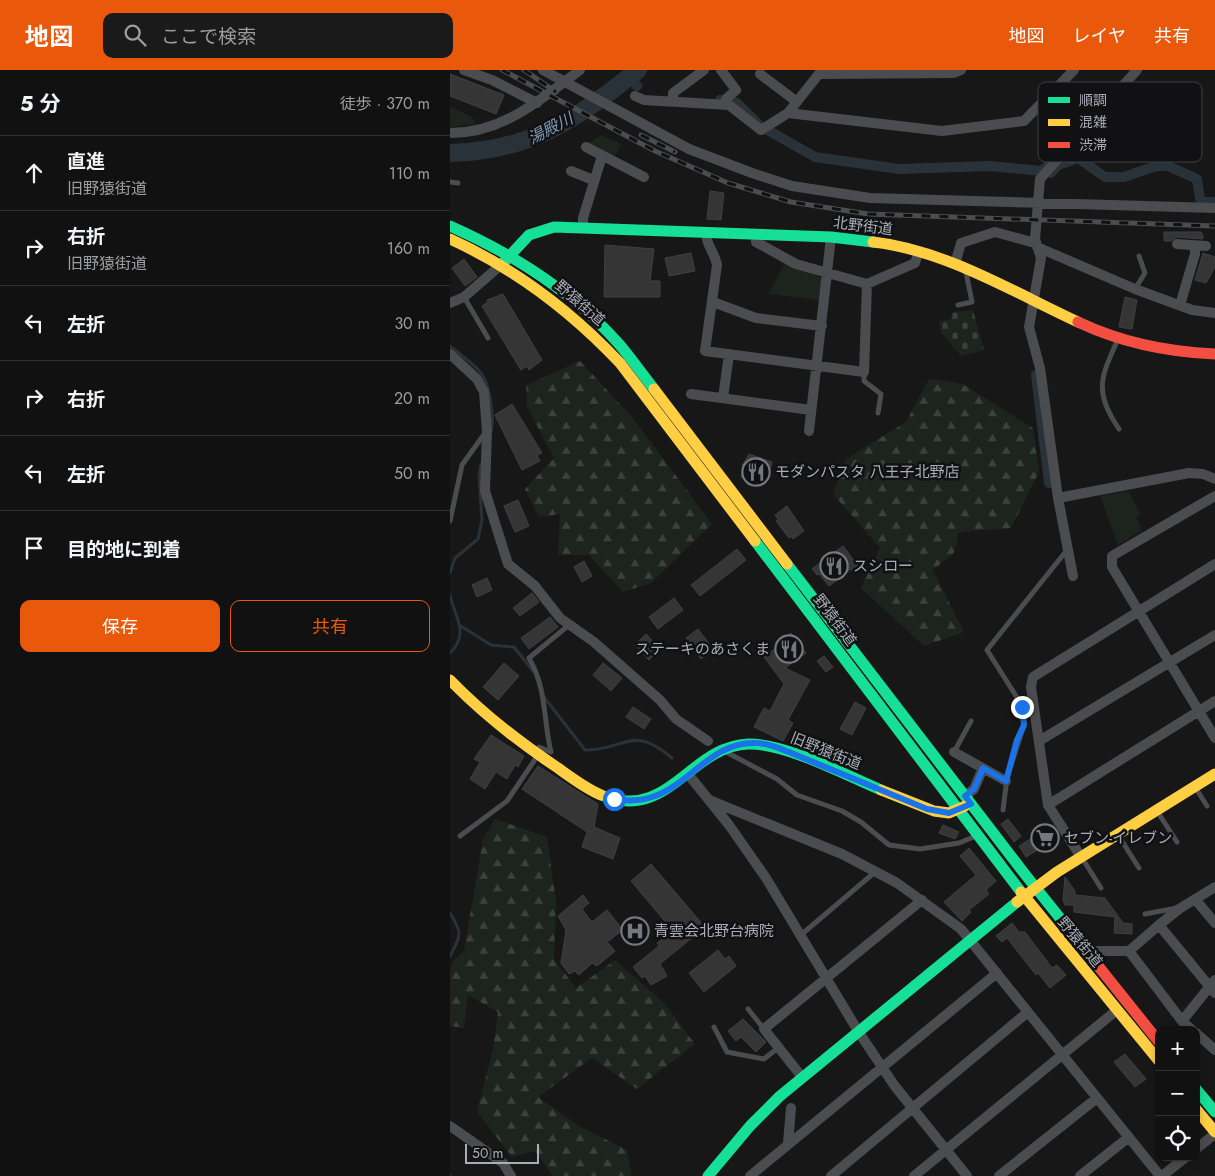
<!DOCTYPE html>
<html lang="ja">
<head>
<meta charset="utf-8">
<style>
	:root { --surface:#111; --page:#1a1a1a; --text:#f1f3f6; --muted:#9c9d9f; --line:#303131; --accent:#ea580c }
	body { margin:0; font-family:Jost,"Noto Sans JP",sans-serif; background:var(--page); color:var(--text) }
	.controls { position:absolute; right:15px; bottom:15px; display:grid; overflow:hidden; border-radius:10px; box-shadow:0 2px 8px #0003 }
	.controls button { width:45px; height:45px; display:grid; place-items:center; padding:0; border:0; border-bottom:1px solid var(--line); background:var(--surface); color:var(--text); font:25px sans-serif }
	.scale { position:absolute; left:15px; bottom:12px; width:74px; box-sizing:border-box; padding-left:5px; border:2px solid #a8adb8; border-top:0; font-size:14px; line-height:18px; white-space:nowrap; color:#a8adb8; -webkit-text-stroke:4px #111113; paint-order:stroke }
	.stop { position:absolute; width:15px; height:15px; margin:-11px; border:4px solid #1a73e8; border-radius:50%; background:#fff }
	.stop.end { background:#1a73e8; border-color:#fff; box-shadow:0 1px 5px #0008 }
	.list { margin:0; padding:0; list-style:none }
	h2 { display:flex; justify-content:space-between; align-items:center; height:65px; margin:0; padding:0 20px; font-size:21px }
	h2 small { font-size:16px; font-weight:400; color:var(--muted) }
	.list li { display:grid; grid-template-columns:32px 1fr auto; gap:15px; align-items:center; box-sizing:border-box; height:75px; padding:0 20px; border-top:1px solid var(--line) }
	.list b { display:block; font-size:19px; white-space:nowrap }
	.list p { margin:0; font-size:16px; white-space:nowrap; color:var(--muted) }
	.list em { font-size:16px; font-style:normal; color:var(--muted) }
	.actions { display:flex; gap:10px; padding:15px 20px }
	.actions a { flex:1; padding:11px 0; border:1px solid var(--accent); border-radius:10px; text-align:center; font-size:18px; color:var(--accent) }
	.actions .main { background:var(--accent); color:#fff }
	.icon { flex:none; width:28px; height:28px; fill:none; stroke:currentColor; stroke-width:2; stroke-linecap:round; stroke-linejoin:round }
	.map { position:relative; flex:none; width:765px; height:1106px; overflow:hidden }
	header { display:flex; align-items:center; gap:30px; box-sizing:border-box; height:70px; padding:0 25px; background:var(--accent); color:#fff }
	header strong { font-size:24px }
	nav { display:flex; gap:28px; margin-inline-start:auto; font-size:18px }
	.search { width:350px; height:45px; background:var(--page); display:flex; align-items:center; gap:12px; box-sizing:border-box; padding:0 18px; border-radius:10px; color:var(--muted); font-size:19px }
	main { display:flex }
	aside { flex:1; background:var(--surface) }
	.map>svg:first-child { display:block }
	.green { fill:#1d241e }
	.forest { fill:url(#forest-firs) }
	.cemetery { fill:url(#cemetery-stones) }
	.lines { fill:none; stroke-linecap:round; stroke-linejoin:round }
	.stream { stroke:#2a3239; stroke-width:3 }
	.canal { stroke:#2a3239; stroke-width:10 }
	.river { stroke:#2a3239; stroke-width:18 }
	.building { fill:#353536; stroke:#3f4043 }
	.lane { stroke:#4b4c50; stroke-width:5 }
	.street { stroke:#4b4c50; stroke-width:10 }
	.fast { stroke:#16e098; stroke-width:11 }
	.slow { stroke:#ffcf43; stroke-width:11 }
	.jam { stroke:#f24e42; stroke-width:11 }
	.rail-casing { stroke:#4b4c4f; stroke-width:5 }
	.rail { stroke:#111113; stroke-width:3; stroke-dasharray:9; stroke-linecap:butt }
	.route { stroke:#1a73e8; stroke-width:6 }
	.labels { text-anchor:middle; stroke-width:5; stroke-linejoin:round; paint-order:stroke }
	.street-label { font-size:15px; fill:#a8adb8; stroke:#111113 }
	.poi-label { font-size:15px; fill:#a8adb8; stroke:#111113; text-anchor:start }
	.water-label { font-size:16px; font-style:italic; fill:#7f9bb3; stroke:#111113 }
	.key { fill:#111113; stroke:#3e4045; stroke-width:1 }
	.key-label { font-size:14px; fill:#a8adb8 }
</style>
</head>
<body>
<header>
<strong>地図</strong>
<div class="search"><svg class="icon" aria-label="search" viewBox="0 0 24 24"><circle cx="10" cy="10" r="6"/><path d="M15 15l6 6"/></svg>ここで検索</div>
<nav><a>地図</a><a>レイヤ</a><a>共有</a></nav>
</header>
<main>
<aside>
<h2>5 分<small>徒歩 · 370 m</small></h2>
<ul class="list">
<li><svg class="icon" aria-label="ahead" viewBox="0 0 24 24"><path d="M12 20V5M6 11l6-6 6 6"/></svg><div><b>直進</b><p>旧野猿街道</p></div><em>110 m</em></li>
<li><svg class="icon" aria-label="right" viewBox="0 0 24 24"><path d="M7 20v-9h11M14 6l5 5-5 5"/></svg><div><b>右折</b><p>旧野猿街道</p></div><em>160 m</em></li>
<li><svg class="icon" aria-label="left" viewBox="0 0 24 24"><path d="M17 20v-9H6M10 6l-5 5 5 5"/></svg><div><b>左折</b></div><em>30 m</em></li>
<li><svg class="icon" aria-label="right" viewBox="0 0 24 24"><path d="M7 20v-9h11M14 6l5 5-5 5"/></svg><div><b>右折</b></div><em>20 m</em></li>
<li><svg class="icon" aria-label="left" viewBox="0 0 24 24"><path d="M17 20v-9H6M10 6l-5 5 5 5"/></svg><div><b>左折</b></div><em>50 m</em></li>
<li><svg class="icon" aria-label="arrive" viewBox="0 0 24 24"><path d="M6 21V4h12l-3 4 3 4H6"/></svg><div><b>目的地に到着</b></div></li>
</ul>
<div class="actions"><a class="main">保存</a><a>共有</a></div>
</aside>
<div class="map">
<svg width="765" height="1106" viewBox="0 0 765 1106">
	<defs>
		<pattern id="forest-firs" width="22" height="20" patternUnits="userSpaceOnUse" patternTransform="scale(1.25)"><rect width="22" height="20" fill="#1d241e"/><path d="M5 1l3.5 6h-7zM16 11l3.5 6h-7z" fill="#3b413d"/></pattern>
		<pattern id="cemetery-stones" width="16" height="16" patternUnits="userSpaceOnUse" patternTransform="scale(1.25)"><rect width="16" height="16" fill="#1d241e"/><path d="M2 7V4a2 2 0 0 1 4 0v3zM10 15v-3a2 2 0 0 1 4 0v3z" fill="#3b413d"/></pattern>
	</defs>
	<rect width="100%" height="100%" fill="#171717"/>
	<path class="green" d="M0,36L22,47L26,54L0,57Z
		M151,65L171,74L164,88L138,74Z
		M335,193C344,199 368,203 373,210L370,230L318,224Z
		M678,421L691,444L686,447L692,460L668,475L650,426Z"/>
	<path class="forest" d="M130,291L183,348L262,454L201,513L173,522L139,485H108L110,444L89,447L75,419L104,388L77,337L76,315Z
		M479,309L511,313L583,358L589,402L561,458L509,462L504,483L483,500L514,562L474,576L411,518L430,478L383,424L396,389L456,352Z
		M45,749L97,767L106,832L104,889L126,918L165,890L214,933L245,974L187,1019L142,988L88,1027L129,1056L177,1080L182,1106H103L85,1081L62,1087L27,1042L43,979L48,942L18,925L14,958L0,956V897L5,889L14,881L33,769Z"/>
	<path class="cemetery" d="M523,240L534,280L511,286L491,262L489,251L501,249L502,242Z"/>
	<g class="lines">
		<path class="stream" d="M0,276C26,298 37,299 41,334C42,344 44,352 41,361
			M0,503L5,488L28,469L32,450L29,405L31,394
			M0,525C5,548 20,563 0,583
			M11,556L41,575L64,577L83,601
			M94,627L135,680C174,681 182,653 222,688
			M0,843C13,864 11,865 0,886
			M0,1105V1106"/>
		<path class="canal" d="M180,6L187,16
			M270,30L287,33L309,55L365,87L449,99L540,96L592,101L601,93
			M601,103L608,95L628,88L655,107H674L706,96H718L747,109L750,129L752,132H765
			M586,305L599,413"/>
		<path class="river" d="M0,83C82,81 126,49 188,0"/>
	</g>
	<path class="building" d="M0,4L54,25L46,44L0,26Z
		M260,121L274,123L271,150L257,149Z
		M714,162H751L753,166V169L727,167L721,171H714Z
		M155,175L204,179L200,211H210V227H154Z
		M241,183L245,201L219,206L215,188Z
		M753,183L765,187V197L756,213L745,210Z
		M14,189L27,207L15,216L2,198Z
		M53,224L92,290L79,300L77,296L71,300L32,236L38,232L37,230Z
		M675,227L687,230L682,259L669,257Z
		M62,334L92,383L87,385L90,391L72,400L45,345Z
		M299,384L322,392L316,413L312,415L291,407L294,397L292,396Z
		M68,430L79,456L65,462L54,436Z
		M337,436L354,461L343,469L341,466L339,468L326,451L328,449L325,445Z
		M393,476L409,497L403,502L401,499L379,516L369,504L367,505L362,499Z
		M287,479L296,490L250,526L241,515Z
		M134,491L142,506L132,512L124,497Z
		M37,508L42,520L27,527L22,515Z
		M82,523L89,532L70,546L63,538Z
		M224,528L233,540L208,559L199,547Z
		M100,547L108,557L79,579L71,568Z
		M248,559L264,580L251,589L236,568Z
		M341,563L356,583L335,598L360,610L338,650L343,653L333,671L304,657L314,638L320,641L334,614L314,587L335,572L333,569Z
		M196,564L210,579L199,590L185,575Z
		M374,586L383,597L376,602L367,591Z
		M54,593L69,606L48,630L33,617Z
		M153,593L172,608L161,621L143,605Z
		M405,632L416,638L402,665L390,659Z
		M183,637L201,649L194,659L176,647Z
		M41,665L74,686L68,697L65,695L57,709L46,702L35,719L20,709L30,692L24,689Z
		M88,696L148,734L144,757L170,768L163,789L132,777L137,762L72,719Z
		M558,749L571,766L564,772L551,754Z
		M493,755L509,762L505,769L489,763Z
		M603,755L610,766L576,787L569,776Z
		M519,778L546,811L536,820L539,824L519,840L521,842L512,851L494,832L526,805L510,786Z
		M201,794L255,857L210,894L217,906L201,915L195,906L192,908L183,897L209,876L207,873L223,861L181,811Z
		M615,807L625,821V825L655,828L673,853L682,854V864L664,863L665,847L624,842V835H615L613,830Z
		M133,825L139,833L132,839L142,852L157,840L173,860L157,872L165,881L147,896L142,893L129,905L125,901L119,904L111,893L116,860L108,846Z
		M562,853L569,862H575L602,898L607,895L616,905L600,918L588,903L586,905L557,868L552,872L546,866Z
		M268,880L275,889L279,886L286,896L254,922L239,903Z
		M293,949L316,972L306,982L291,967L286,971L278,961Z
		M675,984L696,1009L685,1017L664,992Z"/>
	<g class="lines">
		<path class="lane" d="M0,112L8,113
			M685,219L695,203L689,186
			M14,227L38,268
			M508,235L522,232L516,202
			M668,269C650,309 644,321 669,359
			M414,302V311L431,324L428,343
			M0,451L12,395L35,363
			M89,677L101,682
			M101,682C93,649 97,619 79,588L119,555
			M276,682L327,709L347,725L392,741L411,752L439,775L470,779L509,773L526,766
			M504,682L521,651
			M745,717L757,736
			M553,740L557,708L574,655L573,637L537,580L617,480
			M707,741L727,772
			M668,765L689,798
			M10,766L57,731L88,685
			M632,788L651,818
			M695,844L727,838
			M352,864L425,802
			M298,939L314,959
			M264,957L277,982L314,989L328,978"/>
		<path class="street" d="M14,0L42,10L87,33
			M93,0L239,79L302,103L342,116L420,128L765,138
			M271,0L286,20L276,29V35
			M687,0L590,109L585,169L591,188L579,257L590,298L608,428L739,403L753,404L765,409
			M310,4L347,32
			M370,4L504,3L511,0
			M185,26L194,30L279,35L311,60L338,43L372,0
			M223,31V23L254,0
			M338,43L492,61L574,51L624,0
			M0,63C53,63 90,30 130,0
			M136,77L194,107
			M121,101L143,110
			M133,157V148L152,86
			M256,163C256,175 265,183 267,195L255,281L414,302L417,214
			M306,164V172L346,194L417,214L465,193L469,181
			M727,174L756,176
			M587,177L685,219L742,240L765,243
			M505,194L511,173L545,162L585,173
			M263,232L306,248L372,256
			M0,233L14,227L52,194
			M730,235L745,184V176
			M0,284L27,309L34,322L37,361L35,421L58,494L85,516L110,548L144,572L210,630L226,649L258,671
			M241,324L361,340
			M273,328L279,284
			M359,361L381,167
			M765,426L662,486V497L765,668
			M608,428L623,506
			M589,671L765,565
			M504,682L556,711
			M238,704L279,755L316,808L408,961L444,1015L517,1106
			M515,726L524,719L533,698
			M259,730L392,784L447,813L511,859L710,1106
			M598,735L765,631
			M631,787L598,735L581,617L583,607L765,494
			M745,829L765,853
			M709,855L729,839L765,817
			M679,881L709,855L765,923
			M638,885L645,881H679L732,951L742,960
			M732,951L765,910
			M746,963L765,980
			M352,1007L314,959L472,830
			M0,1056L53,1093L61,1106
			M338,1073L341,1038
			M746,1079L765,1064
			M300,1106L547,903
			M381,1106L578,942
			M464,1106L667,940
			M549,1106L647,1028
			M630,1106L679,1067
			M712,1106L736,1087"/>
		<path class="fast" d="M0,156C63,184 123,222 169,274C181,288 192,304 204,319
			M54,192L79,165L104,157L381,167L423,172
			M305,471L571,822
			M337,494L574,803L649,897
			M151,725C218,753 240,676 298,674C336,673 395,705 431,720
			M746,1019L765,1042
			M258,1106L300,1056L330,1026L567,832"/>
		<path class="slow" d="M0,169C66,199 120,240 170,293L305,471
			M423,172C495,180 563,222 628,252
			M204,319L337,494
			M0,610C33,644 69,672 108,698C122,708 135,718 151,725
			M431,720L484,741L499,743L515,736
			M571,822L709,991
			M567,832L607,802L765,704
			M746,1039L765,1062"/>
		<path class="jam" d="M628,252C670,272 719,282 765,284
			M649,897L709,972"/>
		<g class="rail-casing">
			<path id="rail" d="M52,0L205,81L278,113L341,132L418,144L765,156
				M74,0L106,22
				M191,65L225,82"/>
		</g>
		<use href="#rail" class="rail"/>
	</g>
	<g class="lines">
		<path class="route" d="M164,729C176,731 190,731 202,727C240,715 262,671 306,673C318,673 328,678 339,682L477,739L499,743L521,734L515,726L524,719L533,698L556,711L567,670L574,655L572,637"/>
	</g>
	<defs>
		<g id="restaurant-ring" transform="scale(1.4375)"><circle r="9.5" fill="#111113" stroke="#757880" stroke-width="1.5"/><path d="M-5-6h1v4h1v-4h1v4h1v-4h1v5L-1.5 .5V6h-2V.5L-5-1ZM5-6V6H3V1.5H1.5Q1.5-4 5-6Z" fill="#757880"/></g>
		<g id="supermarket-ring" transform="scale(1.4375)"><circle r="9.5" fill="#111113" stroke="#757880" stroke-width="1.5"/><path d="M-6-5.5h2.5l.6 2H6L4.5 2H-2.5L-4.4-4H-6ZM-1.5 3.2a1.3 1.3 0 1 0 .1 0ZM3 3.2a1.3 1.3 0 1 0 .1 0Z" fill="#757880"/></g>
		<g id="hospital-ring" transform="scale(1.4375)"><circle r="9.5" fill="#111113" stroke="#757880" stroke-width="1.5"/><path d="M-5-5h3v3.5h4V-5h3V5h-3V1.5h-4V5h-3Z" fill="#757880"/></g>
	</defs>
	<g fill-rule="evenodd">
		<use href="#restaurant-ring" x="306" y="402"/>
		<use href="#restaurant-ring" x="384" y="496"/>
		<use href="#restaurant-ring" x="339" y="579"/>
		<use href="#supermarket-ring" x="595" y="768"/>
		<use href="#hospital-ring" x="185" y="861"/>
	</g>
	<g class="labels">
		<g class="street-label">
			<text transform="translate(413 156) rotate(7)" y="5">北野街道</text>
			<text transform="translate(130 233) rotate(41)" y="5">野猿街道</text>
			<text transform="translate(385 550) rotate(53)" y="5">野猿街道</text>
			<text transform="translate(376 681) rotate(22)" y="5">旧野猿街道</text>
			<text transform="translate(630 872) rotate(50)" y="5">野猿街道</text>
		</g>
		<g class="poi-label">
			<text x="325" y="407">モダンパスタ 八王子北野店</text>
			<text x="403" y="501">スシロー</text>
			<text x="320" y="584" text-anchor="end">ステーキのあさくま</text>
			<text x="614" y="773">セブン-イレブン</text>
			<text x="204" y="866">青雲会北野台病院</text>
		</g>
		<g class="water-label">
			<text transform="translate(100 58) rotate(-28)" y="6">湯殿川</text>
		</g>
	</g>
	<rect x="588" y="12" width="164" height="80" rx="8" class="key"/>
	<rect x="598" y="27" width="22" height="6" fill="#16e098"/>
	<rect x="598" y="49" width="22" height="7" fill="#ffcf43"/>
	<rect x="598" y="72" width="22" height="6" fill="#f24e42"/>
	<g class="key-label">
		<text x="629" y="35">順調</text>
		<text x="629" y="57">混雑</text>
		<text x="629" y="80">渋滞</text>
	</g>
</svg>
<div class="controls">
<button>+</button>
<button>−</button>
<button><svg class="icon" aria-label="locate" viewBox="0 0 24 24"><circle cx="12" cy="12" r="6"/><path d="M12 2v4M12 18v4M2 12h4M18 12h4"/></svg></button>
</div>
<div class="scale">50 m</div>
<div class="stop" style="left:164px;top:729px"></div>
<div class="stop end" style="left:572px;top:637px"></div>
</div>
</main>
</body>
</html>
